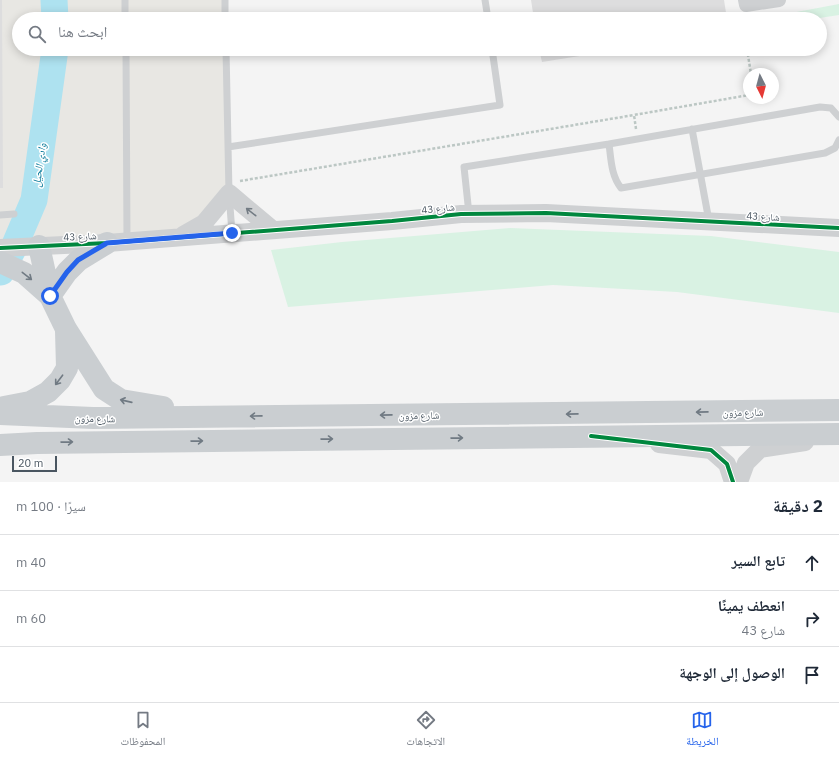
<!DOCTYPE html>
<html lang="ar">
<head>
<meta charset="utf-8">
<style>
	:root { --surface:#fff; --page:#f6f6f7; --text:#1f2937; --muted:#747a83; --line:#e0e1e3; --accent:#2563eb }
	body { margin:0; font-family:"IBM Plex Sans","Noto Naskh Arabic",sans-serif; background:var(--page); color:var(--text); direction:rtl }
	.compass { position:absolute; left:743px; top:68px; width:36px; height:36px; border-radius:50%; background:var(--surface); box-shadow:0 2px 10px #0003; rotate:174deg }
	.scale { position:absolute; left:12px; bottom:10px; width:45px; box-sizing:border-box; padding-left:4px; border:2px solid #4a5661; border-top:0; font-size:11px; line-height:14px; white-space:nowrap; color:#4a5661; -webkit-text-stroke:3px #fff; paint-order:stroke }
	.stop { position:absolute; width:12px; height:12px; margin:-9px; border:3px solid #2563eb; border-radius:50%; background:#fff }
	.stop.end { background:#2563eb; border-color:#fff; box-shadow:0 1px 4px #0008 }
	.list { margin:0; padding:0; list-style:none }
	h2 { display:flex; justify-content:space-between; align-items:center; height:52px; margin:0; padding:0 16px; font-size:17px }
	h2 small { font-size:13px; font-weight:400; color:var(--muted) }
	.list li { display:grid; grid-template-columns:26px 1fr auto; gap:12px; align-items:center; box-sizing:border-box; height:56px; padding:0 16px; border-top:1px solid var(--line) }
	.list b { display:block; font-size:15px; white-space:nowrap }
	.list p { margin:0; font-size:13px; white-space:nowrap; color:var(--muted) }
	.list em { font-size:13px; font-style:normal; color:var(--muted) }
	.icon { flex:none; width:22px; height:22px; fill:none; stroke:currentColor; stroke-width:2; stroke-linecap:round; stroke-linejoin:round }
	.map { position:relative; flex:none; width:839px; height:482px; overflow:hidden; direction:ltr }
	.search { position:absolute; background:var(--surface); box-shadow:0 2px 10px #0003; left:12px; right:12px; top:12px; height:44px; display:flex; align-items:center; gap:10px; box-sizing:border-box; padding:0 14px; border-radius:22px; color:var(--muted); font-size:15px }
	.sheet { height:220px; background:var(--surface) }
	nav { display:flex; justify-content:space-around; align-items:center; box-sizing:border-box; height:56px; border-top:1px solid var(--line); background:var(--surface); font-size:11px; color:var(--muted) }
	nav a { display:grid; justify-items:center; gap:2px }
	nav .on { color:var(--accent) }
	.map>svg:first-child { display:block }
	.commercial { fill:#e8e7e3 }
	.green { fill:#d9f2e3 }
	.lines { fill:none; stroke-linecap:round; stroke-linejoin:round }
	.river { stroke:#aee2f0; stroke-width:27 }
	.building { fill:#ddddde }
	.path { stroke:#bcc7c4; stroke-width:2.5; stroke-dasharray:3 2; stroke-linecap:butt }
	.service { stroke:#ced0d2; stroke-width:7 }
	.minor { stroke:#ced0d2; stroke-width:14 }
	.tertiary { stroke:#ced0d2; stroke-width:18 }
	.primary { stroke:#caced1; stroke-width:22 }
	.cycleway-casing { stroke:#fff; stroke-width:6 }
	.cycleway { stroke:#00873e; stroke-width:4 }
	.oneway { stroke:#727b83 }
	.oneway2 { stroke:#707a83 }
	.route { stroke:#2563eb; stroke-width:5 }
	.labels { text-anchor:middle; stroke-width:3; stroke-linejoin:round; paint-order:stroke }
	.street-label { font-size:10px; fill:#4a5661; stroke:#fff }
	.water-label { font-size:11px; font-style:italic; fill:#0c7c9b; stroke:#fff }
</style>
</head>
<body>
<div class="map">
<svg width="839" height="482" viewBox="0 0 839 482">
	<rect width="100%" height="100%" fill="#f4f4f4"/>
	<path class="commercial" d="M0,0H225V19H19V49H226L229,193L192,231L0,248Z"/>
	<path class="green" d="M839,4V15L813,19H759Z
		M510,228L711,236L839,252V313L677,292L553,285L288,307L271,250L342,242Z"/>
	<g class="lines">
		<path class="river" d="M54,0L55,19
			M1,272L14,247L34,200L55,49"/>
	</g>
	<path class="building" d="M0,0H2L3,188H0Z
		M531,0H724L727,19H534Z
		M539,49H617V50L542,62Z"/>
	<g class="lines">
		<path class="path" d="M747,49L751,74
			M636,129L634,115L749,95
			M240,181L634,115"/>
		<path class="service" d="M125,0V19
			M225,0V19
			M485,0L488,19
			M126,49L127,241
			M226,49L229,193L232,233
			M839,117L831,108L820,107L609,144C611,159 611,175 621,188L825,153L835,148L839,140
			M692,129L709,221
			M228,147L500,105L492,49
			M469,214L464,167L609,144
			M0,215L14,214"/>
		<path class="minor" d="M745,0L746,5L779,0"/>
		<path class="tertiary" d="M183,235L204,223L229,193L273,230
			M0,248L107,243L392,221L461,214L546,213L839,228
			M659,444L711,450L727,464L733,482
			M739,482L746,463L760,449L805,442"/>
		<path class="primary" d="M39,246L50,296L66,329L104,389L121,400L163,407
			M0,262L24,273L50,296
			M50,296L67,272L79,260L107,243
			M4,407L30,402L48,392L60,380L67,368L66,331
			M0,414L93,418L839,410
			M0,445L37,443L839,434"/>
		<g class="cycleway-casing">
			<path id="cycleway" d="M0,248L107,243L392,221L461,214L546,213L839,228
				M591,436L711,450L727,464L733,482"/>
		</g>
		<use href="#cycleway" class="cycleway"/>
	</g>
	<defs><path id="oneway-shaft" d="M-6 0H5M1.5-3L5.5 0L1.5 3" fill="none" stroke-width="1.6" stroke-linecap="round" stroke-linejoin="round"/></defs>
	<use class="oneway" href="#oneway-shaft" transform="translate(251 212) rotate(-142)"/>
	<g class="oneway2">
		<use href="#oneway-shaft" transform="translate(27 276) rotate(38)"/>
		<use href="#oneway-shaft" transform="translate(59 380) rotate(127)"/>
		<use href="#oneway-shaft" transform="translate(126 401) rotate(-167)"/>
		<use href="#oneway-shaft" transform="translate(702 412) rotate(179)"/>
		<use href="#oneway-shaft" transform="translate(572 414) rotate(179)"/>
		<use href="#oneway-shaft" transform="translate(386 415) rotate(179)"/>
		<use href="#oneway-shaft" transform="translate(256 416) rotate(179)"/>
		<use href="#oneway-shaft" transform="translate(457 438) rotate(-1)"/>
		<use href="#oneway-shaft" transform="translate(327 439) rotate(-1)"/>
		<use href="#oneway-shaft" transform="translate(197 441) rotate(-1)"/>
		<use href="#oneway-shaft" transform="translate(67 442) rotate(-1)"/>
	</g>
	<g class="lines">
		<path class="route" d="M50,296L67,272L78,260L107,243L232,233"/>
	</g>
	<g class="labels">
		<g class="street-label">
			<text transform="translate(438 208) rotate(-6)" y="4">شارع 43</text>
			<text transform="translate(763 216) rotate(3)" y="4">شارع 43</text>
			<text transform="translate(80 236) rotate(-3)" y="4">شارع 43</text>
			<text transform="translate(743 412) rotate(-1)" y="4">شارع مزون</text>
			<text transform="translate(419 415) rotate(-1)" y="4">شارع مزون</text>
			<text transform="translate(95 418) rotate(1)" y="4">شارع مزون</text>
		</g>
		<g class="water-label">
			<text transform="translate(39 165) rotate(-82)" y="4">وادي الحيل</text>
		</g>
	</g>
</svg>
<svg class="compass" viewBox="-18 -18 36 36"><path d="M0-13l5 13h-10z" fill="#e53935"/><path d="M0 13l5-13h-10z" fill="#747a83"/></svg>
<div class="scale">20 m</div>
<div class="stop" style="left:50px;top:296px"></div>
<div class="stop end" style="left:232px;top:233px"></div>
<div class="search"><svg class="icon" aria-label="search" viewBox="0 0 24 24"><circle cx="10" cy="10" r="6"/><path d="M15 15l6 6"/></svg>ابحث هنا</div>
</div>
<section class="sheet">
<h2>2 دقيقة<small>سيرًا · 100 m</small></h2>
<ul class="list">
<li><svg class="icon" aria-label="ahead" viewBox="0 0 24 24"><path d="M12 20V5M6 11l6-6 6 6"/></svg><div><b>تابع السير</b></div><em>40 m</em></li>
<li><svg class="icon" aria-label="right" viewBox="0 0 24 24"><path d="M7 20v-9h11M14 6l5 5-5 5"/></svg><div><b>انعطف يمينًا</b><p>شارع 43</p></div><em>60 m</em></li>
<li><svg class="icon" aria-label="arrive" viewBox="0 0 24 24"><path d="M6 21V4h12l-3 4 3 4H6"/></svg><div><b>الوصول إلى الوجهة</b></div></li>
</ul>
</section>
<nav>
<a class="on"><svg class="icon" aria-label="map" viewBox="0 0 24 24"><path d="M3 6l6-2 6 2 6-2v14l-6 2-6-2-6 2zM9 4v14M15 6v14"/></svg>الخريطة</a>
<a><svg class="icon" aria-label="directions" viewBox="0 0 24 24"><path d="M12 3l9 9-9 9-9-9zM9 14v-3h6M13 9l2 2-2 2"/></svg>الاتجاهات</a>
<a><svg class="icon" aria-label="saved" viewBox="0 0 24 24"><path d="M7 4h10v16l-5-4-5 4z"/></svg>المحفوظات</a>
</nav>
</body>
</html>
